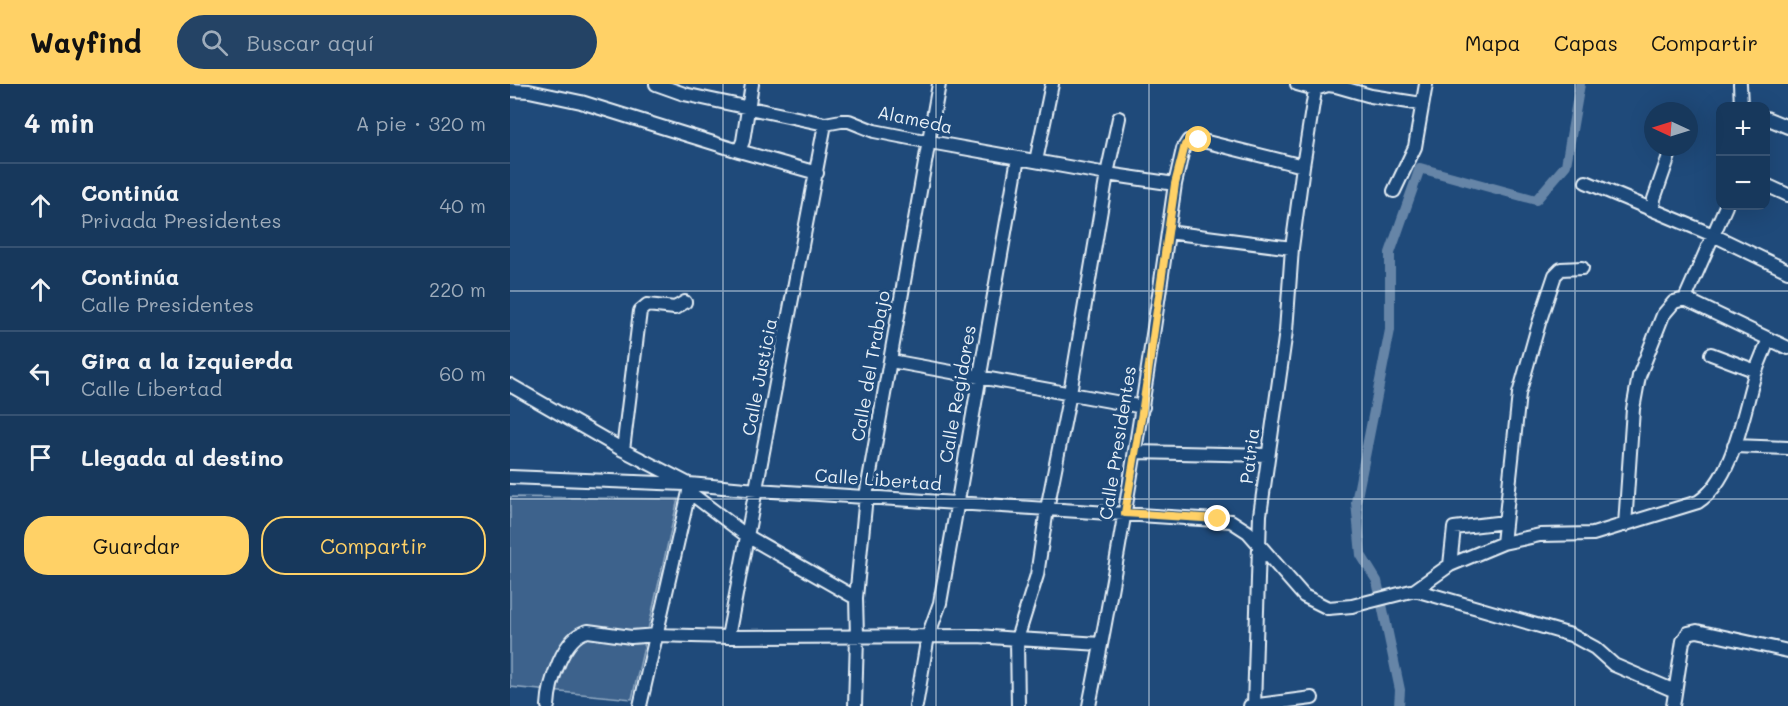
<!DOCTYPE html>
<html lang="es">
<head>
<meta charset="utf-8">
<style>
	:root { --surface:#17385c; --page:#244365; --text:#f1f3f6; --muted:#9eacbb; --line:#365272; --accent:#ffd166 }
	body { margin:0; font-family:Mali,sans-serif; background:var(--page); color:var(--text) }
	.controls { position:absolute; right:18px; top:18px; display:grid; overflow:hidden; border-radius:12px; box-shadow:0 6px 24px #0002 }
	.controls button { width:54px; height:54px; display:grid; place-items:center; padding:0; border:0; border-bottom:2px solid var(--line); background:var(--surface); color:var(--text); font:30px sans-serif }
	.compass { position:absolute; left:1134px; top:18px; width:54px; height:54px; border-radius:50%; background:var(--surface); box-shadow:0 6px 24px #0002; rotate:274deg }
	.stop { position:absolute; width:18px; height:18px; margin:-14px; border:4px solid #ffd166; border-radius:50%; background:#fff }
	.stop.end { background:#ffd166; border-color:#fff; box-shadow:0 2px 6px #0008 }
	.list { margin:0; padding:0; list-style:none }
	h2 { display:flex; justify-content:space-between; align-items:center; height:78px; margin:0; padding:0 24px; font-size:26px }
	h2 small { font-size:20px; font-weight:400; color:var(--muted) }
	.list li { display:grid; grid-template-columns:39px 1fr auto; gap:18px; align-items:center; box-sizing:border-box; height:84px; padding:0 24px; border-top:2px solid var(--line) }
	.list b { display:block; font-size:22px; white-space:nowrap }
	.list p { margin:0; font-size:20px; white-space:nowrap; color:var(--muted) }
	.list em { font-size:20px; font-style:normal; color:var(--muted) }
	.actions { display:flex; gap:12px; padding:18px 24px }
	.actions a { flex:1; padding:14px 0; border:2px solid var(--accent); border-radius:24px; text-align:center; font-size:21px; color:var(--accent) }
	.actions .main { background:var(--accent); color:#111 }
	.icon { flex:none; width:33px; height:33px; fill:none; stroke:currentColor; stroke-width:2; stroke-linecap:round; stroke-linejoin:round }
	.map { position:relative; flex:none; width:1278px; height:622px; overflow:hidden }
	header { display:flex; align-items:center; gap:36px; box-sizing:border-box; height:84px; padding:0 30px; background:var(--accent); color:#111 }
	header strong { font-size:28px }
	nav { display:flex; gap:33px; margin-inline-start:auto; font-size:21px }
	.search { width:420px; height:54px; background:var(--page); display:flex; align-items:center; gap:15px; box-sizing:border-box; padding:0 21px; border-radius:33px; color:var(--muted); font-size:22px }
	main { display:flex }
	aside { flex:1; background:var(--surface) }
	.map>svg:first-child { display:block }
	.green { fill:#3c628c; stroke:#92aac2; stroke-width:1.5 }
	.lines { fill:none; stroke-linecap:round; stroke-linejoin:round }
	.canal { stroke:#6685a7; stroke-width:10 }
	.minor-casing { stroke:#e8f1f8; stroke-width:16 }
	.minor { stroke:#1f4a7a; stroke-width:12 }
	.route { stroke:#ffd166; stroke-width:8 }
	.grid { fill:none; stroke:#e8f1f8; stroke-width:1.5; stroke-opacity:0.55 }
	.labels { text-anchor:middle; stroke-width:6; stroke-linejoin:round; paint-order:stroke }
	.street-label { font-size:18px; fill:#e8f1f8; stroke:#1f4a7a }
</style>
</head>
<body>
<header>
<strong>Wayfind</strong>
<div class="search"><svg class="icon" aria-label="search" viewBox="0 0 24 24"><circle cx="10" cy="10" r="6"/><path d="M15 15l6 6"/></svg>Buscar aquí</div>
<nav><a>Mapa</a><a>Capas</a><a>Compartir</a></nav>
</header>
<main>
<aside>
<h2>4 min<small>A pie · 320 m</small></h2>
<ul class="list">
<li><svg class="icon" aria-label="ahead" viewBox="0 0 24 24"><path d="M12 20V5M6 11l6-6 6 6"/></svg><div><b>Continúa</b><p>Privada Presidentes</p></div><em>40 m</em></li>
<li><svg class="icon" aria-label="ahead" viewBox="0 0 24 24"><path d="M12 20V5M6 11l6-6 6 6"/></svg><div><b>Continúa</b><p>Calle Presidentes</p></div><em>220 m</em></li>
<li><svg class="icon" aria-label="left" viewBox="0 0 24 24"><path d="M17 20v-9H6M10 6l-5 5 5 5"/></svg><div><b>Gira a la izquierda</b><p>Calle Libertad</p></div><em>60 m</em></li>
<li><svg class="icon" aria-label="arrive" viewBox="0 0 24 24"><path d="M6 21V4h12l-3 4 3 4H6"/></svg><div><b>Llegada al destino</b></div></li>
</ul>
<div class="actions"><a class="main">Guardar</a><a>Compartir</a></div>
</aside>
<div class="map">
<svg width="1278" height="622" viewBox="0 0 1278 622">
	<rect width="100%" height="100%" fill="#1f4a7a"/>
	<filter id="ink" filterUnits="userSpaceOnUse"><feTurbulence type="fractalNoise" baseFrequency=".0167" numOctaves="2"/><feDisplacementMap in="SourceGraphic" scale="12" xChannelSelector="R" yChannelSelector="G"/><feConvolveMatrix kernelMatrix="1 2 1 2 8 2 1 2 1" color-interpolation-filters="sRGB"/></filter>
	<g filter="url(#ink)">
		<path class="green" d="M0,413L168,415L122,615L0,603Z"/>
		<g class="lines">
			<path class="canal" d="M889,622L890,606L867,497L851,471L846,418L880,246V169L910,84L1026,116L1056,81L1070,0"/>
			<g class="minor-casing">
				<path id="minor" d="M146,0L174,10L315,40L331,37H339L364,47L420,58L597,90L665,100
					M787,0L805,5L818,1L826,2L861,12L912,20
					M1230,0L1231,22
					M0,6L19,7L71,18L229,67L233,57L242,0
					M1256,34L1278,43
					M229,67L307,89
					M526,77L542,0
					M1076,98L1203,151L1278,187
					M1256,101L1278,111
					M884,107L905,63L916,0
					M1143,126L1144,115L1161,66
					M658,148L782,164
					M1175,215L1278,264
					M1175,215L1216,122
					M1201,270L1246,287
					M381,277L633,323
					M0,301L113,366L179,400L247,406L721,437L738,448L794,512L818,524L842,522L905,506L1061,551L1085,564L1104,581L1165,607
					M1224,362L1278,364
					M113,366L130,227L137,221L165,224L175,218
					M626,368L757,371
					M0,393L175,400
					M179,408L237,452L346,514
					M1115,441L1123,325L1129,292L1153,231L1164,218L1175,215
					M993,459L1009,310L1029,239L1045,191L1051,185L1072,184
					M940,481L944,444L995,438
					M905,506L940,481L993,459L1030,451L1083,450L1188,418C1224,395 1233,328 1245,290C1249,278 1254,267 1259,255
					M218,553L315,40
					M38,622C39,600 53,552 78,547L121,553L147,551L218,553L468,552L507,555L527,491L537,425L560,309L597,90L609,34
					M130,622L179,408V400
					M345,622L347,553L346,514L356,412L429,0
					M406,622L418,552L430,519L508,74
					M508,622L507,555L591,560
					M579,622C614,449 640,275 665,100L673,65L678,57L689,56L793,82L806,0
					M740,622L802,614
					M744,622L750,431L776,247L782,164L793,82
					M1163,622L1173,557L1178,549L1187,547L1278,567"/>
			</g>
			<use href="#minor" class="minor"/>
		</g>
	</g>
	<g class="lines" filter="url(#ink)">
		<path class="route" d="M689,56L683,55L675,61L665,100L633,323L615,429L708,435"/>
	</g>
	<path class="grid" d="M213,0V622M426,0V622M639,0V622M852,0V622M1065,0V622M0,207H1278M0,415H1278"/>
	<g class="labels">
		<g class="street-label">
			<text transform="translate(405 36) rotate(12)" y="6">Alameda</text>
			<text transform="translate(361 282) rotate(-80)" y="6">Calle del Trabajo</text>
			<text transform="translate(250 293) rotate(-79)" y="6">Calle Justicia</text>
			<text transform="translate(448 310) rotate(-80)" y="6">Calle Regidores</text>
			<text transform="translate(608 359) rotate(-81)" y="6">Calle Presidentes</text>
			<text transform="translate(740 372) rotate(-83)" y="6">Patria</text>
			<text transform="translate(368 396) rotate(4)" y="6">Calle Libertad</text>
		</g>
	</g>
</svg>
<div class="controls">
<button>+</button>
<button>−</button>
</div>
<svg class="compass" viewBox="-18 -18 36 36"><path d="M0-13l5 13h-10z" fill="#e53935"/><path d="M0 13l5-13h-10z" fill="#9eacbb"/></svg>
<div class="stop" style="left:689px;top:56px"></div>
<div class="stop end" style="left:708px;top:435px"></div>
</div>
</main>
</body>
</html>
